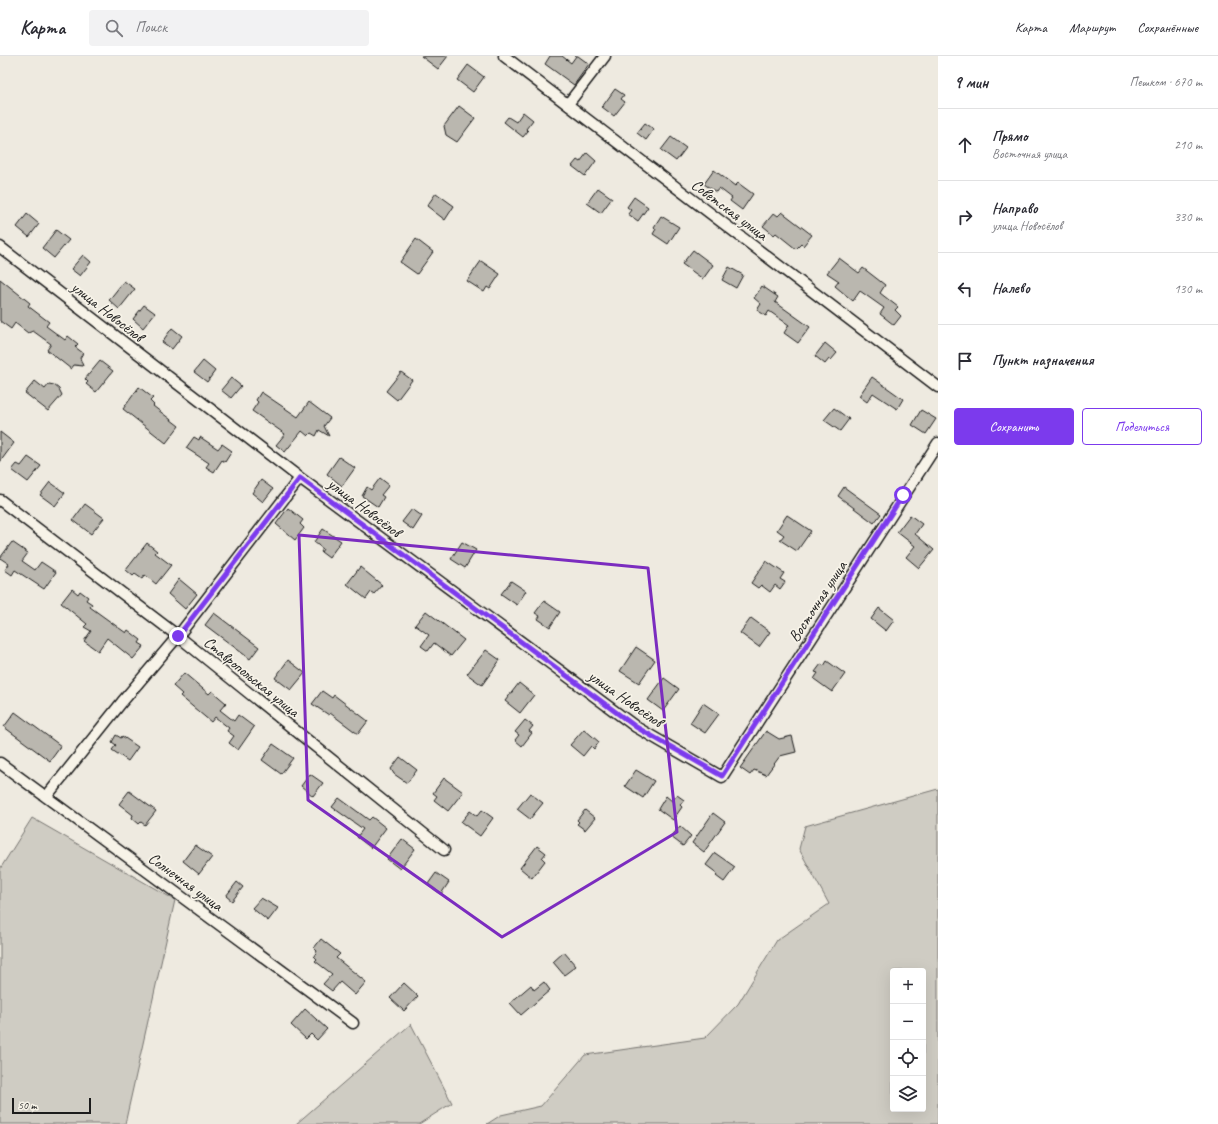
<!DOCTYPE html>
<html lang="ru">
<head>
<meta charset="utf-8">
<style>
	:root { --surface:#fff; --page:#f2f2f3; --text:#2b2b33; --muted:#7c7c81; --line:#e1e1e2; --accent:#7c3aed }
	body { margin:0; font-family:Caveat,sans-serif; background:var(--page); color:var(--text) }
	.controls { position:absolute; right:12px; bottom:12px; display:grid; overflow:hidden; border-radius:4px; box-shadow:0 4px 16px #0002 }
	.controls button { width:36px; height:36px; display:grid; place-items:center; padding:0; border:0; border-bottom:1px solid var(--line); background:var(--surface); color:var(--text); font:20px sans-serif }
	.scale { position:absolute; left:12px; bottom:10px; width:79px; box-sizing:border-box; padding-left:4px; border:2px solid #1c1c1c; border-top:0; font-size:11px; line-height:14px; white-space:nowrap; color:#1c1c1c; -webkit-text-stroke:3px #f7f3e8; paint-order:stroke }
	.stop { position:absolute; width:12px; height:12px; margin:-9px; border:3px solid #7c3aed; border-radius:50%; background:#fff }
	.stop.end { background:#7c3aed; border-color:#fff; box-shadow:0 1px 4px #0008 }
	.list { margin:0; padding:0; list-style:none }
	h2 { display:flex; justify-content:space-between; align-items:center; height:52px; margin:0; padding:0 16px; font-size:17px }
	h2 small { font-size:13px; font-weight:400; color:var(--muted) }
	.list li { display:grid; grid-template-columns:26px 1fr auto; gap:12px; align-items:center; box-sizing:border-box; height:72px; padding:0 16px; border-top:1px solid var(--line) }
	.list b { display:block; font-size:15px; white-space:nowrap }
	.list p { margin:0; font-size:13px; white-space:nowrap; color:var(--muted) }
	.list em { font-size:13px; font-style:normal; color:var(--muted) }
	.actions { display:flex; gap:8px; padding:12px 16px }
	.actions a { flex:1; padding:9px 0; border:1px solid var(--accent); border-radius:4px; text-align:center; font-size:14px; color:var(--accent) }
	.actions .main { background:var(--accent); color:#fff }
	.icon { flex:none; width:22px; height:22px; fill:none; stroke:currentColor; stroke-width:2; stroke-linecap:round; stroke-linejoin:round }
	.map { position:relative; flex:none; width:938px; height:1068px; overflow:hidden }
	header { display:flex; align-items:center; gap:24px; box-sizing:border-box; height:56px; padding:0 20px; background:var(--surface); border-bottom:1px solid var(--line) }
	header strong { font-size:19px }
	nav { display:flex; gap:22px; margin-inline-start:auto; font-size:14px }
	.search { width:280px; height:36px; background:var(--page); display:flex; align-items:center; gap:10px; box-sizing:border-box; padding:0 14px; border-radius:4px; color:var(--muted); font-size:15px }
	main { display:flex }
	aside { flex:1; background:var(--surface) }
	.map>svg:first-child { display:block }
	.green { fill:#cfccc3; stroke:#767470; fill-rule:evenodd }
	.building { fill:#bab7af; stroke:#1c1c1c }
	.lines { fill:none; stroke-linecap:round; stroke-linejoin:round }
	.minor-casing { stroke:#1c1c1c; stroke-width:13 }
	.minor { stroke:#f7f3e8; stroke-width:10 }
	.route { stroke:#7c3aed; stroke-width:5 }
	.marked { fill:none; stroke:#7b2cbf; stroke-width:3; stroke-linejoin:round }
	.labels { text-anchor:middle; stroke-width:3.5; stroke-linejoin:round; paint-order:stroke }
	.street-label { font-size:16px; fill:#1c1c1c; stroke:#f7f3e8 }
</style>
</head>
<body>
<header>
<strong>Карта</strong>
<div class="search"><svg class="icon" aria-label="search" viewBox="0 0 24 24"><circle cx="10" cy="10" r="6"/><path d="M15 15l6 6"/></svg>Поиск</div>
<nav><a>Карта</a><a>Маршрут</a><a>Сохранённые</a></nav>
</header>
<main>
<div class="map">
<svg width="938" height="1068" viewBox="0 0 938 1068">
	<rect width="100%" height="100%" fill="#eeeae0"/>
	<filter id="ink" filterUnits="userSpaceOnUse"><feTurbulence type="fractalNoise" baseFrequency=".025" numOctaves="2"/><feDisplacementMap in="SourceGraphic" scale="8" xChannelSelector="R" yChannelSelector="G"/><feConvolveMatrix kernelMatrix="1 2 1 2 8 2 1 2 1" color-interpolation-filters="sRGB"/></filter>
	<g filter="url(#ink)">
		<path class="green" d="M938,733V1068H487L501,1059L541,1050L585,999L705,982L738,948L777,884L829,848L799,793L805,770ZM893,915H923V1053H893Z
			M32,762L175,844L125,1068H0V813Z
			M411,968L452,1047L419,1068H296Z"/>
		<path class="building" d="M421,0H448L438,13Z
			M550,0H562L571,7L576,0H578L589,8L574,29L545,8Z
			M468,9L484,21L473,36L457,24Z
			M615,33L624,39L621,43L625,46L614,60L602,51Z
			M459,50L475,62L457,86L446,79L444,70Z
			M523,56L533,64L526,73L528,75L523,81L504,66L508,61L516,66Z
			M645,67L654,73L646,84L637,77Z
			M671,81L686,92L676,105L661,94Z
			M587,97L596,105L585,120L572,110L577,104L580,106Z
			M714,114L735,130L738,127L753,138L742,154L730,145L732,142L719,132L716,136L704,128Z
			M598,132L612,142L601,157L587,147Z
			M436,137L454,150L445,164L427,150Z
			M634,141L648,151L638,165L628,158L631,154L627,151Z
			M782,156L812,179L803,190L801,188L796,193L776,177L774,179L763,170L774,157L778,160Z
			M27,158L39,168L29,181L17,171Z
			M661,160L679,171L668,188L653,178L656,173L654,171Z
			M56,174L69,184L54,202L42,192Z
			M416,183L433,196L417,218L400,206Z
			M693,194L713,209L703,223L682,208Z
			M83,199L91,206L80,220L71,213Z
			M839,202L859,217L863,212L885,229L880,237L898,251L895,254L901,260L894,269L880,258L884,252L860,235L853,245L835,230L839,225L827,217Z
			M481,205L500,218L490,233L487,231L484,236L467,225Z
			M729,211L743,219L736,232L722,224Z
			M0,223L30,247L28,250L49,266L46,270L65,284L68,280L78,288L75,291L83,297L80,302L83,310L74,309L71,313L47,294L51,288L33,275L28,277L15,267L11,273L0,265Z
			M124,225L135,233L119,253L109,244Z
			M762,230L778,241L775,246L810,271L798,287L784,277L789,269L769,255L766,260L757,254L761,248L754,242Z
			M144,249L155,257L143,272L133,263Z
			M172,272L182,280L172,293L162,286Z
			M825,287L837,297L831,304L829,303L825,308L815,300Z
			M100,305L113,315L96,336L86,328L88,326L85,323Z
			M203,305L215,315L207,326L194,316Z
			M401,316L412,324L397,344L386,335Z
			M872,321L903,343L897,353L873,337L867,346L859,340Z
			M231,322L241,330L231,342L221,334Z
			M35,325L45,333L49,328L54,329L59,333L62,339L48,355L25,337Z
			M139,331L153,342L150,345L154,349L153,350L179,370L166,387L123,353Z
			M261,336L298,361L309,346L330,362L324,370L329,380L319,374L316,380L311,377L308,380L302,375L285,396L276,389L285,378L252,355L258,346L256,344Z
			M834,352L849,363L840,375L824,364Z
			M921,354L936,363L926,378L912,369Z
			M0,376L14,387L0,406Z
			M194,381L199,384L200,381L218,393L222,388L232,395L225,406L222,404L214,416L206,411L209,407L186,392Z
			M28,401L41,410L28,426L12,414L17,408L21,410Z
			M339,401L355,412L342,430L327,418Z
			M380,422L389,429L381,439L384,441L378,451L362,440L367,431L371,434Z
			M261,424L273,433L263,446L252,437Z
			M50,426L65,437L55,450L40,439Z
			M844,431L881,458L874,467L838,440Z
			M85,448L104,462L91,478L73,464Z
			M288,452L303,464L300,468L304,472L295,484L276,468Z
			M412,453L422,460L413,474L402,466Z
			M787,459L811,475L797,495L780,484L784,479L777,474Z
			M910,459L922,468L915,478L934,494L919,512L906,501L915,490L897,476Z
			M323,473L341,485L329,502L321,496L323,493L314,486Z
			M12,486L28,497L22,505L35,514L41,506L56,516L44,533L15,514L12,519L5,514L9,508L0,502Z
			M462,486L476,494L465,512L451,503Z
			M147,487L157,495L155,497L171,509L156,528L145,519L142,523L135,518L133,520L126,514Z
			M766,505L784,517L780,523L785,526L780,533L775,529L770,536L761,529L758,532L751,527Z
			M360,511L382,529L374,538L371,536L366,543L347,528Z
			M179,523L197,538L185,553L168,538Z
			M511,525L526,535L517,549L501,538Z
			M72,533L78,538L80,535L88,541L86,544L92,548L90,551L126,577L128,574L141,584L139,587L144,590L133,603L107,582L98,595L84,585L91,575L84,571L87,568L61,547Z
			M544,545L560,556L550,571L538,563L540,560L535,557Z
			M879,552L894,564L886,575L871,563Z
			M426,555L464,584L451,600L434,587L428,595L421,590L429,579L415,569Z
			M214,557L259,591L250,603L205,569Z
			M751,562L770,576L759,591L740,577Z
			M636,591L655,604L639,627L620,615Z
			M486,594L500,604L482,629L467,618Z
			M288,604L305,617L291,634L275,622Z
			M827,605L845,618L832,636L814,623L818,617L815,616L821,608L824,610Z
			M184,617L209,638L212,635L226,647L220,654L234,665L238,659L254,671L238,694L229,687L234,680L227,675L229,672L215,661L211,666L180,640L182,638L173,630Z
			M664,622L679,633L663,655L648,644Z
			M519,627L534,639L520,657L505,645Z
			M322,635L332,642L334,639L368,665L358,678L330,657L329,659L312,648Z
			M703,647L719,658L705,677L690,667Z
			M15,656L61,690L50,705L4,671Z
			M525,664L533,670L529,675L532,677L522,690L515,684L519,679L515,676Z
			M584,673L599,686L594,693L591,690L583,700L570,689Z
			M766,675L779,683L792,680L796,696L780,700L766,719L754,714L750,719L740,712Z
			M116,679L121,682L122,680L138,691L128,705L112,694L116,689L112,686Z
			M273,688L293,702L281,718L262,704Z
			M400,701L417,714L407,727L394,718L391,713Z
			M636,714L654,725L643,742L625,730Z
			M310,718L323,727L313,740L301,730Z
			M444,722L463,736L448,755L434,744L437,740L433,737Z
			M129,735L156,755L145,769L141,766L139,768L132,762L133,759L119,748Z
			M530,737L543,747L530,763L517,753Z
			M677,739L684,744L680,749L682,751L673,764L658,753L666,740L672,745Z
			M339,742L369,764L372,761L386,772L371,792L357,781L363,773L332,751Z
			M482,754L493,762L480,780L461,766L470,755L477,760Z
			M585,754L595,762L585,774L577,768L579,766L577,764Z
			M713,757L725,766L704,796L692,787Z
			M680,770L691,780L683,790L671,781Z
			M402,783L415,793L400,813L387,803Z
			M195,789L212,801L199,818L183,805Z
			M537,790L546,797L542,802L545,805L532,822L520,812Z
			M715,797L735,811L724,826L716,820L718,818L706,809Z
			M436,817L449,826L441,838L428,828Z
			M237,826L243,831L232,845L226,840Z
			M261,842L278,852L268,865L252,852Z
			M321,883L340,898L336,902L366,926L355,939L340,926L332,935L323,928L332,918L315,905L317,903L314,900L317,895L314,892Z
			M564,896L576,910L564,919L553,906Z
			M544,926L550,934L521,959L510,947L531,929L534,934Z
			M404,927L418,940L404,955L390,942Z
			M305,953L327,973L317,984L311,978L306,983L291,969Z"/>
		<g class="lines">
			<g class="minor-casing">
				<path id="minor" d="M504,0L938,331
					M568,48L605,0
					M0,191L300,422L636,671L722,721L938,387
					M0,444L178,580L444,794
					M0,707L353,967
					M46,741L122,646L178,580L300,422"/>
			</g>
			<use href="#minor" class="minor"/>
		</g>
	</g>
	<g class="lines" filter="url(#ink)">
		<path class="route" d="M178,580L300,422L636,671L722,720L903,439"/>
	</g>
	<path class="marked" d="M299,479L648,512L677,776L502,881L308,744Z"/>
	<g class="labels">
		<g class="street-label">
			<text transform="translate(730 153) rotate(37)" y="6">Советская улица</text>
			<text transform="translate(108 255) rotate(38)" y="6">улица Новосёлов</text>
			<text transform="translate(365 451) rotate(37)" y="6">улица Новосёлов</text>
			<text transform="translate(817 545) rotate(-57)" y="6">Восточная улица</text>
			<text transform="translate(252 620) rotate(39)" y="6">Ставропольская улица</text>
			<text transform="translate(626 642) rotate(35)" y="6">улица Новосёлов</text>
			<text transform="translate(186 825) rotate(36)" y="6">Солнечная улица</text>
		</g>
	</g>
</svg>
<div class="controls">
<button>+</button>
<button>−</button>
<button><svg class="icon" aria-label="locate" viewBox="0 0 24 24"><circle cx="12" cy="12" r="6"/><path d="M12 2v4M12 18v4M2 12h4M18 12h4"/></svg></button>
<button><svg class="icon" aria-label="layers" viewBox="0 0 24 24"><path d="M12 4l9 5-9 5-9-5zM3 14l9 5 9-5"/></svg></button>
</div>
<div class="scale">50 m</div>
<div class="stop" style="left:903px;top:439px"></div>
<div class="stop end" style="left:178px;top:580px"></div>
</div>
<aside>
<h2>9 мин<small>Пешком · 670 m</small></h2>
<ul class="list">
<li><svg class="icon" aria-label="ahead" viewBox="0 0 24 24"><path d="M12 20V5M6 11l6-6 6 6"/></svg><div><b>Прямо</b><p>Восточная улица</p></div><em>210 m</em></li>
<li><svg class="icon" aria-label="right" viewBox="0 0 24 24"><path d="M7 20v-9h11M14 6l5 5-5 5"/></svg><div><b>Направо</b><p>улица Новосёлов</p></div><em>330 m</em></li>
<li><svg class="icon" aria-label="left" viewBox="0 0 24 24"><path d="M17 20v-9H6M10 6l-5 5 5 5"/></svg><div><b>Налево</b></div><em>130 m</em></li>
<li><svg class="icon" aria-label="arrive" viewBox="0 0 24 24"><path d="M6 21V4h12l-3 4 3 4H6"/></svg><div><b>Пункт назначения</b></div></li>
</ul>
<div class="actions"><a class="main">Сохранить</a><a>Поделиться</a></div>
</aside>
</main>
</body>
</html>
